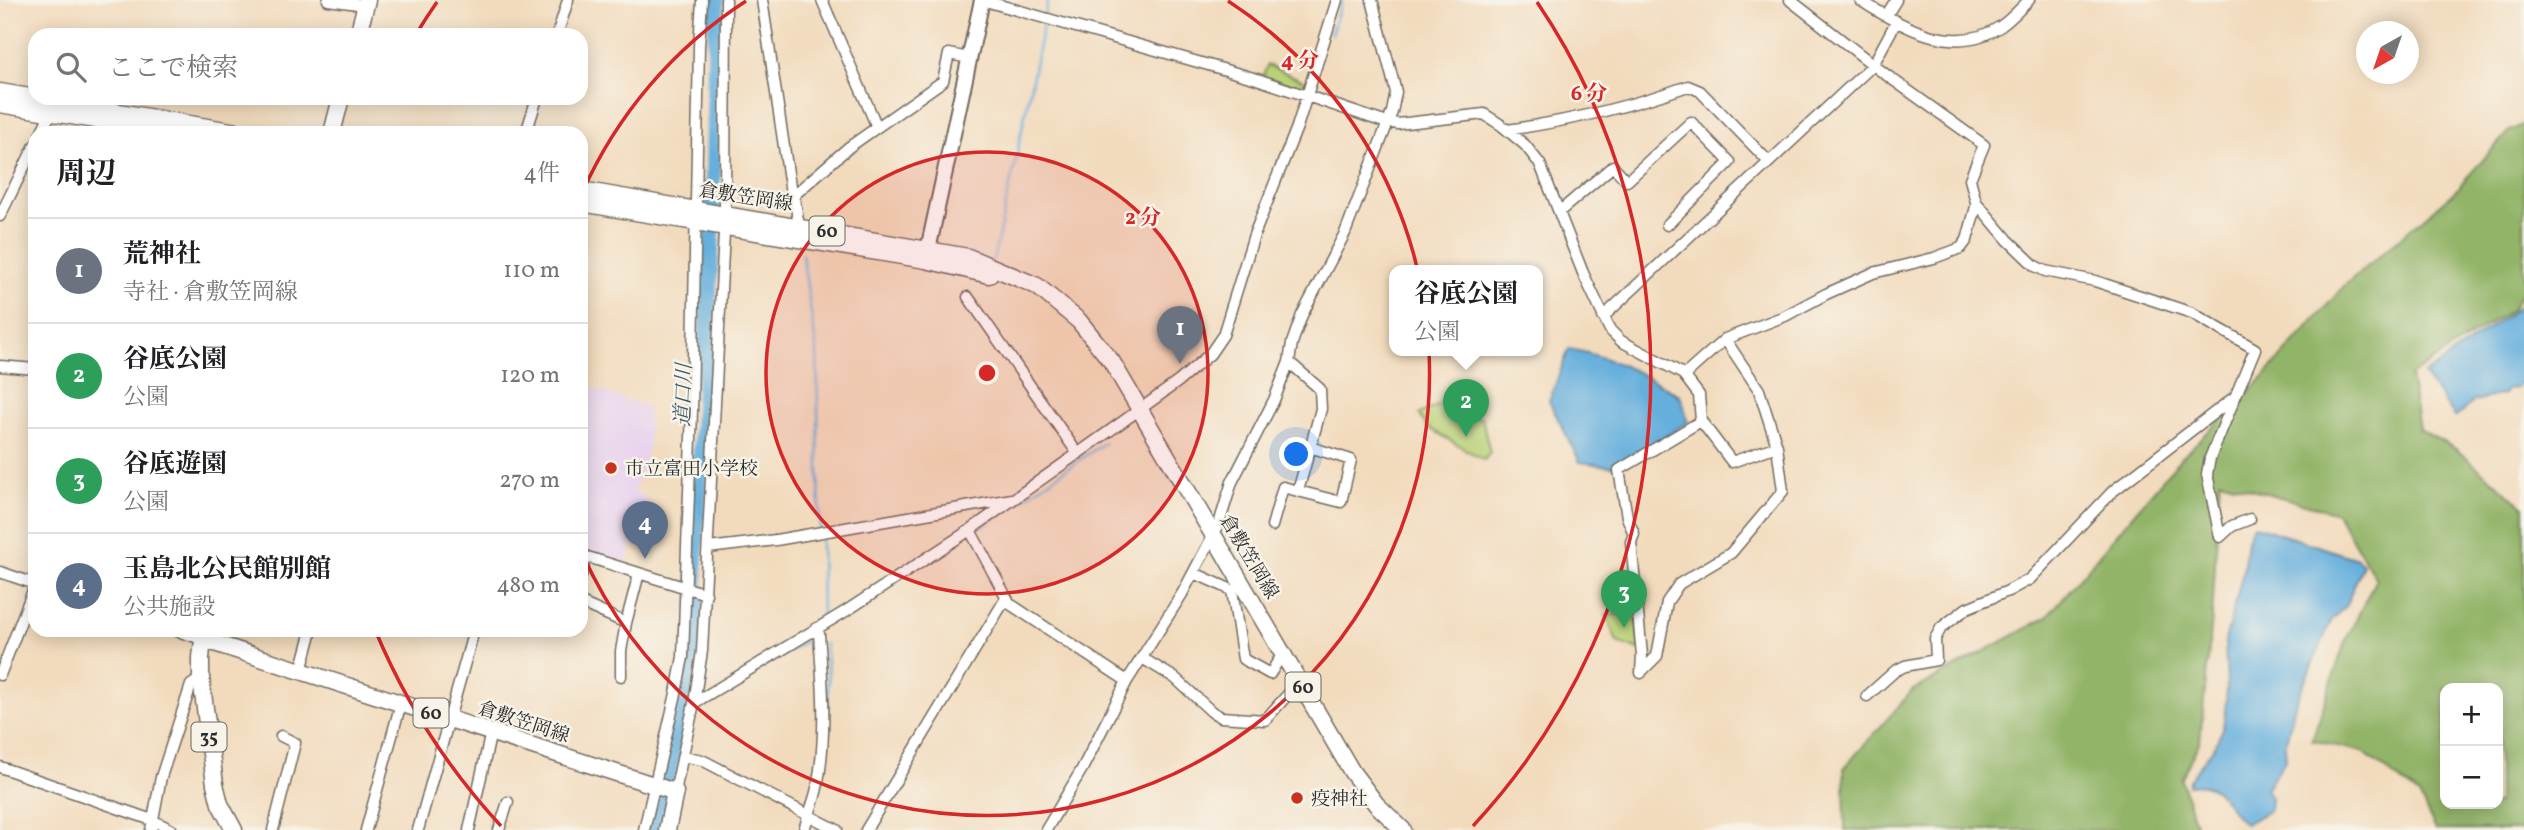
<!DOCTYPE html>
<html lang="ja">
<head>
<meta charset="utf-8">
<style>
	:root { --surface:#fff; --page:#f6f6f6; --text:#202124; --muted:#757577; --line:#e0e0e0; --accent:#ea580c }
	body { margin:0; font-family:Vollkorn,"Noto Serif JP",serif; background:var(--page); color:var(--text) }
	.controls { position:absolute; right:21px; bottom:21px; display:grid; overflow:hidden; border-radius:14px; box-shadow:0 4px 18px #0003 }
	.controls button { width:63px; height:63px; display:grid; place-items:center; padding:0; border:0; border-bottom:2px solid var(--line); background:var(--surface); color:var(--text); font:35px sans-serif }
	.compass { position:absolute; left:2356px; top:21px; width:63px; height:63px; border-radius:50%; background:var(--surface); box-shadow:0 4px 18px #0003; rotate:220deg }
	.you { position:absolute; left:1297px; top:455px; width:24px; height:24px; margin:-18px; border:5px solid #fff; border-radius:50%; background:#1a73e8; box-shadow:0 0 0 10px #1a73e833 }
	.badge { display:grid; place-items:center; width:46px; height:46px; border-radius:50%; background:var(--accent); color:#fff; font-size:23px; font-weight:700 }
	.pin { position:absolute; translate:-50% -58px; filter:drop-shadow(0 2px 4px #0008) }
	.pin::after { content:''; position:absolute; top:37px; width:24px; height:21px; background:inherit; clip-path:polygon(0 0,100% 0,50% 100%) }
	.popup { position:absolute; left:1389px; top:265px; width:154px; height:91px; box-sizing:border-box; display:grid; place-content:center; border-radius:14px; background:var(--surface); filter:drop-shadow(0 2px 5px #0005); font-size:23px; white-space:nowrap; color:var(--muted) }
	.popup b { font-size:26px; color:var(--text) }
	.popup::after { content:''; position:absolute; left:50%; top:100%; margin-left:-14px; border:14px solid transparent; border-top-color:var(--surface) }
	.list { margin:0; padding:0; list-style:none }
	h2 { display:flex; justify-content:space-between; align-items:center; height:91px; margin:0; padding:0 28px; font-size:30px }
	h2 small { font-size:23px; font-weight:400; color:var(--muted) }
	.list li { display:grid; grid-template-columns:46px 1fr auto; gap:21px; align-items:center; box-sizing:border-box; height:105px; padding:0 28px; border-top:2px solid var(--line) }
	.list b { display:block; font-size:26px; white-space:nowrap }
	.list p { margin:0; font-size:23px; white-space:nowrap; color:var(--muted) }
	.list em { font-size:23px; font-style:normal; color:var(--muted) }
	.icon { flex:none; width:38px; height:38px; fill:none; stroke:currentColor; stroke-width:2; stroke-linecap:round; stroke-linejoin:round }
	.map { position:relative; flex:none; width:2524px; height:830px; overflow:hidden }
	.search { position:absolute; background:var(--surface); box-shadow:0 4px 18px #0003; left:28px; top:28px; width:560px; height:77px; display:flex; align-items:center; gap:18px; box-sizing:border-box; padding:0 24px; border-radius:21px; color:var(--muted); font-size:26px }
	.panel { position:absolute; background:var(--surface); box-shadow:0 4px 18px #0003; left:28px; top:126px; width:560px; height:511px; border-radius:21px }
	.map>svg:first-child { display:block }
	.built { fill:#e8d2ee }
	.green { fill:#b9d278; stroke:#727e52; stroke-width:2 }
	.forest { fill:#92b468; stroke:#5e704a; stroke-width:2; fill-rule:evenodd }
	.water { fill:#65afdd; stroke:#486d84; stroke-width:2 }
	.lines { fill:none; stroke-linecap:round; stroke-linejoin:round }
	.stream { stroke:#65afdd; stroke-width:2.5 }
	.river { stroke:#65afdd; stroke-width:16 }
	.street-casing { stroke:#71695e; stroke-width:13 }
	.secondary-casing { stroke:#71695e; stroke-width:18 }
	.primary-casing { stroke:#71695e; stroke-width:19 }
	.street { stroke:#fff; stroke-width:10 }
	.secondary { stroke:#fff; stroke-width:14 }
	.primary { stroke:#fff; stroke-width:16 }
	.ring { fill:none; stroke:#d62828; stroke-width:3.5 }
	.poi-dot { fill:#c8321e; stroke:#f7f3e8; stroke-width:2.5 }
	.labels { text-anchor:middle; stroke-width:5; stroke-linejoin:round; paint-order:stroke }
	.shield { fill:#f7f3e8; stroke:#686764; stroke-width:2 }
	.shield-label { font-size:18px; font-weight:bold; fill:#2b2b2b }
	.street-label { font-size:19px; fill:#2b2b2b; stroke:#f7f3e8 }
	.poi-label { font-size:19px; fill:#2b2b2b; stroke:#f7f3e8; text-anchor:start }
	.water-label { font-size:21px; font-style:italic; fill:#3f5969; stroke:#f7f3e8 }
	.centre { fill:#d62828; stroke:#f7f3e8; stroke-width:3.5 }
	.ring-label { font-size:21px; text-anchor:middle; font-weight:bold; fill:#d62828; stroke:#f7f3e8; stroke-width:5; stroke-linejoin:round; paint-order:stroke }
</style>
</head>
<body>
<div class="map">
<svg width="2524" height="830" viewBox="0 0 2524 830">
	<rect width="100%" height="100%" fill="#f7f3e8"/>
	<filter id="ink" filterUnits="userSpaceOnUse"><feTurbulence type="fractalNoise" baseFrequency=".0143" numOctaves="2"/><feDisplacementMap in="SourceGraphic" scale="14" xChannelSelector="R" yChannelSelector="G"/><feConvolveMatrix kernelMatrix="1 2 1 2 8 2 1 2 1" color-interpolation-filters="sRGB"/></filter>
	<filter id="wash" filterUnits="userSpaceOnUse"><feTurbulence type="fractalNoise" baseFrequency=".00686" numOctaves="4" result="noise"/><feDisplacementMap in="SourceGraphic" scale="28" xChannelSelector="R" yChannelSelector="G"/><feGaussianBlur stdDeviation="1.57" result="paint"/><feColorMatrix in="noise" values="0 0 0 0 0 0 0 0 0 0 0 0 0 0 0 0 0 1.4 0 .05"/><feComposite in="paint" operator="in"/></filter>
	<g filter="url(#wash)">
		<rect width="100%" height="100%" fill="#f2dbbd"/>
		<path class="built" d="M581,384L648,407L649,444L634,492L648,498L625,565L581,551Z"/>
		<path class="green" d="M1267,65L1307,82L1303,88L1263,77Z
			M1457,397C1464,409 1469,415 1482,418L1490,453L1484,460L1427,427L1419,414Z
			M1636,613L1639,650L1617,642L1606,615Z"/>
		<path class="forest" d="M2524,124V290L2512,309L2410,376L2419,429L2456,449L2524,507V830H2436L2419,795L2363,752L2312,740L2345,642L2376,579L2337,513L2220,480L2212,618L2200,741L2181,779L2197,830H1845L1844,768L1912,691L2047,617L2179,460L2263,378L2346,284L2452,194L2509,131ZM2445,688H2498V804H2445Z"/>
		<path class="water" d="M2524,303V376L2517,388L2508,389L2504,394L2474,401L2455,417L2424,375Z
			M1569,349C1610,356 1647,375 1681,397L1688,422L1618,467L1580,462L1549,401Z
			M2253,525L2357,559L2363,564L2346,605L2331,621L2295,704L2285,746L2286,759L2266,789L2271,798L2270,810L2245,824C2224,808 2224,780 2188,785L2189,780L2214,747L2223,729L2227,691L2225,641L2243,572L2247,540Z"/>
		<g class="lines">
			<path class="stream" d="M1045,14L1048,0
				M1331,34L1342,0
				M847,155L890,124
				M802,254L817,352L820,530
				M993,260L1015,164L1044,20
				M982,527L1104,443
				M821,536L822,621
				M825,644L828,672V731
				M731,686L816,635"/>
			<path class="river" d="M653,830L668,776L697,618L695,562L712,233L716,0"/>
		</g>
	</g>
	<g filter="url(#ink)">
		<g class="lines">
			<g class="street-casing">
				<path id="street" d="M328,0L365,5
					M762,0L791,193L794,195L799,226
					M822,0L877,127
					M982,0L1257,79L1381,121L1398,124L1484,114L1501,125L1525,145L1540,164L1583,273L1610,330L1621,341L1683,374L1699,395L1701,421L1619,470L1627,517L1634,534L1631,542L1642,655L1641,673
					M1790,0L1885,74L1984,145L1970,179L1976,202L2008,240L2035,266L2045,271L2095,281L2192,313L2255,349L2210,458L2207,474L2220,537L2232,526L2250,519
					M1860,0C1900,26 1954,58 2001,26C2011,19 2020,9 2029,0
					M1886,16L1896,0
					M557,35L568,0
					M1507,130C1569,121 1629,107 1688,86L1700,91L1769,162
					M41,133L51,112
					M526,133L537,98
					M794,195L849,147L943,81L949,54L969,58
					M1559,212L1613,166L1627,181L1691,122L1730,162L1667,225
					M0,216L35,145
					M968,297L1078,454
					M1603,317L1873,65L1896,22
					M0,366L35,369
					M1683,374L1688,372L1725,339L1785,316L1826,294L1873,273L1934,258L1961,248L1967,240L1977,203
					M1701,421L1732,462L1777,446
					M1298,491L1341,502L1351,460L1310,447
					M1272,526L1283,487L1298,491L1321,409L1320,389L1289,362
					M970,530L1010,604L1127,681
					M708,548L776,540L1012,499
					M581,555L706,594
					M0,572L35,584
					M1194,573L1232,590L1243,659L1270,674L1278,661
					M581,577L586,556
					M581,603L626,623L639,573
					M174,630L202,639
					M1142,658L1175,678L1212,712L1221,717L1265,720L1300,681
					M301,671L312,630
					M1641,672L1657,656L1667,602L1679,584L1731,553L1783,491L1777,446L1759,390L1725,339
					M0,675L35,585
					M621,676V651L626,623
					M1867,696L1895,671L1905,666L1936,660L1935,639L1941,628L1967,608L2008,591L2030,579L2113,491L2232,399
					M694,703L846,611L970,530L1139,410L1179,381L1210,354L1223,335L1254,235L1297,127L1337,0
					M683,756L702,760L837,830
					M0,767L152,820L172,830
					M675,792L694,703L702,651L725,214L726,0
					M151,830L161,777L191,685L201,678
					M273,830L295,743L281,736
					M366,830L401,703
					M418,830L474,630
					M469,830L491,732
					M499,830L508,802
					M644,830L675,698L683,657L692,410L699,46L702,0
					M804,830C808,816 814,802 817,788C827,737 823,685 819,634L817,628
					M866,830L1006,598
					M1046,830L1082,769L1127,681L1182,594L1219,524L1232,482L1274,400L1289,362L1292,343L1302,315L1345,233L1392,112L1396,92L1372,0"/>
			</g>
			<g class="secondary-casing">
				<path id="secondary" d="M926,259L982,0"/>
			</g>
			<g class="primary-casing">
				<path id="primary" d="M358,35L367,0
					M0,92L243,133
					M0,104L172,133
					M332,133L341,98
					M581,190L968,257L1037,286L1079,321L1112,362L1352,772L1376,804L1403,830
					M581,203L926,260L989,275
					M204,631L201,658V678L215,784L220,804L234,830
					M202,639L675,792L667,830"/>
			</g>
			<use href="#street" class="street"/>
			<use href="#secondary" class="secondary"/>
			<use href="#primary" class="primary"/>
		</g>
	</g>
	<circle cx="987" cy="373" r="221" fill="#d62828" fill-opacity=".12"/>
	<g class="ring">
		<circle cx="987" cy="373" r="221"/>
		<path d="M582 193A443 443 0 0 1 746 1M1228 1A443 443 0 1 1 582 553"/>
		<path d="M501 826A664 664 0 0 1 376 632M418 31A664 664 0 0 1 437 2M1537 2A664 664 0 0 1 1473 826"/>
	</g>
	<g class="poi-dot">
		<circle cx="611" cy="468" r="7"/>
		<circle cx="1297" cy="798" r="7"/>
	</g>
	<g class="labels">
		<g class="shield">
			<rect x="809.5" y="216.5" width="35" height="29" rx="5"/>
			<rect x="1285.5" y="672.5" width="35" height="29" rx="5"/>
			<rect x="413.5" y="698.5" width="35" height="29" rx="5"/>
			<rect x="191.5" y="722.5" width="35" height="29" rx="5"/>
		</g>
		<g class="shield-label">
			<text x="827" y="237">60</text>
			<text x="1303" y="693">60</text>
			<text x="431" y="719">60</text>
			<text x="209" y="743">35</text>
		</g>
		<g class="street-label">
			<text transform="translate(746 196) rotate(9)" y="7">倉敷笠岡線</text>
			<text transform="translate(1250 556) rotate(59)" y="7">倉敷笠岡線</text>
			<text transform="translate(524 721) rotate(18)" y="7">倉敷笠岡線</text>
		</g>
		<g class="poi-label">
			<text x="625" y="475">市立富田小学校</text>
			<text x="1311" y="805">疫神社</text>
		</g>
		<g class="water-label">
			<text transform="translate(683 395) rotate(-88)" y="7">道口川</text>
		</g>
	</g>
	<circle cx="987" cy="373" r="10" class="centre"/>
	<g class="ring-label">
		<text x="1300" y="67">4 分</text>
		<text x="1589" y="100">6 分</text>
		<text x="1143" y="224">2 分</text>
	</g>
</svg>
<div class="controls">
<button>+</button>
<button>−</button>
</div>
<svg class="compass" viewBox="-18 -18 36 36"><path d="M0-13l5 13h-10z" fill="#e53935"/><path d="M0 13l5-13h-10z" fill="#757577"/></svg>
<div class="you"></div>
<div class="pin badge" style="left:1180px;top:364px;background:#6b7280">1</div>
<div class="pin badge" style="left:1466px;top:437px;background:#2e9e5b">2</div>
<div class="popup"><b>谷底公園</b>公園</div>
<div class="pin badge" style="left:1624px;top:628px;background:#2e9e5b">3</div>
<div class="pin badge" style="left:645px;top:559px;background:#5c6f8a">4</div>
<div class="search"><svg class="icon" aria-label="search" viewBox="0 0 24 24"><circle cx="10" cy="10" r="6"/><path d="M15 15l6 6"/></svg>ここで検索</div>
<section class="panel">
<h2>周辺<small>4件</small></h2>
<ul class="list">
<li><span class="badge" style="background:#6b7280">1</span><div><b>荒神社</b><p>寺社 · 倉敷笠岡線</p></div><em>110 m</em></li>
<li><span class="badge" style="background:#2e9e5b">2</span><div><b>谷底公園</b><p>公園</p></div><em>120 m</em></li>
<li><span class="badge" style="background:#2e9e5b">3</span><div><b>谷底遊園</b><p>公園</p></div><em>270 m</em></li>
<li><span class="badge" style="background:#5c6f8a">4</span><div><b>玉島北公民館別館</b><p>公共施設</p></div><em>480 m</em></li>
</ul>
</section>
</div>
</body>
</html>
